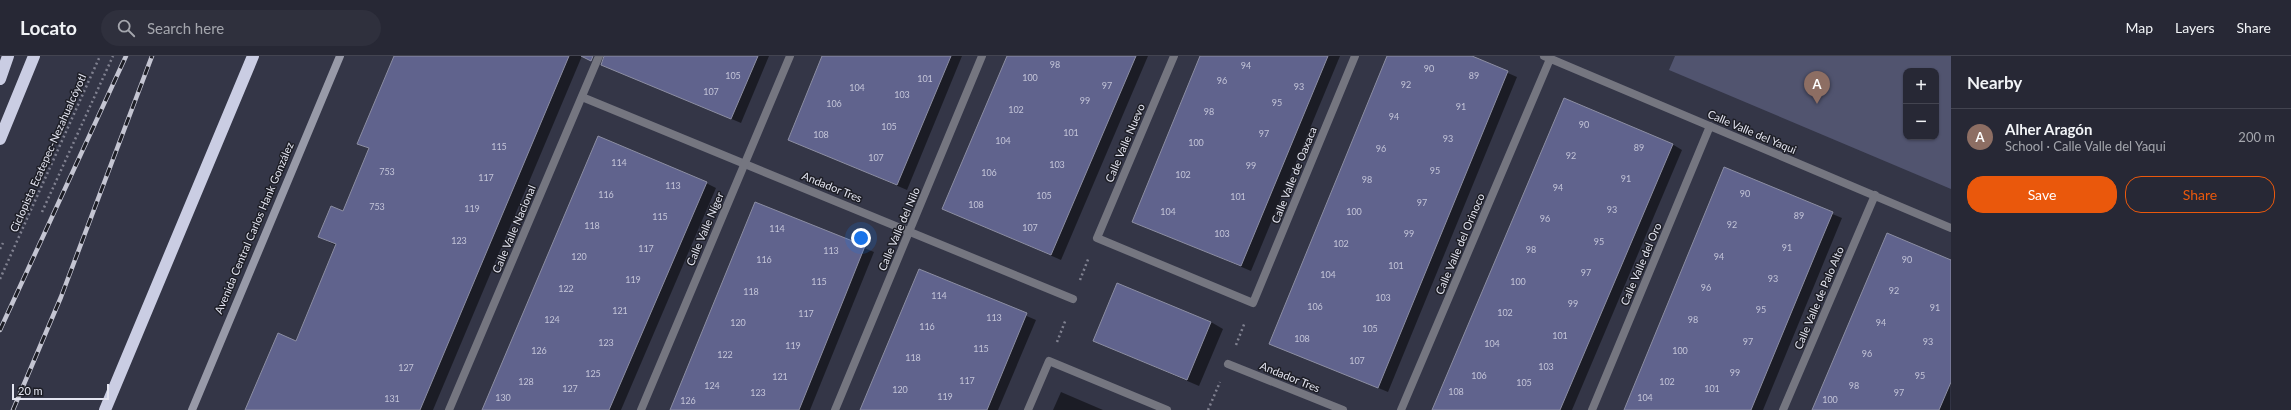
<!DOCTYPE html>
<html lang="en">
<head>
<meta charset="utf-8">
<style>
	:root { --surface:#272835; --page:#2f303d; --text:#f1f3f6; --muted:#a4a6ad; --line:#434450; --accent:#ea580c }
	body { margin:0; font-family:Lato,sans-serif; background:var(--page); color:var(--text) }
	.controls { position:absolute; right:12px; top:12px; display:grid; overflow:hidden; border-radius:8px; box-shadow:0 1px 3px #0004 }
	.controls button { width:36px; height:36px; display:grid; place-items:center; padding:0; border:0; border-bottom:1px solid var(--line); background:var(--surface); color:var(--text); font:20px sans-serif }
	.scale { position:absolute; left:12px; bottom:10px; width:97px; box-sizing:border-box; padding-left:4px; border:2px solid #e4e5f1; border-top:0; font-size:11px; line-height:14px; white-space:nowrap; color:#e4e5f1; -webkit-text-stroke:3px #1d1e26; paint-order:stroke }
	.you { position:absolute; left:861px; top:182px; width:14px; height:14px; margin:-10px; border:3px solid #fff; border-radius:50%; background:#1a73e8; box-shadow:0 0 0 6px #1a73e833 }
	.badge { display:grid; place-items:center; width:26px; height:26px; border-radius:50%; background:var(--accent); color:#fff; font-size:13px; font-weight:700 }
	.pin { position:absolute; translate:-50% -33px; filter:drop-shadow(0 1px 2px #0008) }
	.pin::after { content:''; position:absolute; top:21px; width:14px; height:12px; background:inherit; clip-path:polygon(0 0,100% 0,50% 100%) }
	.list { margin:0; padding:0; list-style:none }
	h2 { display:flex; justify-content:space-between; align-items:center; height:52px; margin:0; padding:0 16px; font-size:17px }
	h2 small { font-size:13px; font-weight:400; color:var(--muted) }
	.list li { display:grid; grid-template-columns:26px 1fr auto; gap:12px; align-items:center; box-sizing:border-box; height:56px; padding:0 16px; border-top:1px solid var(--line) }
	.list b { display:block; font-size:15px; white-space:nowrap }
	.list p { margin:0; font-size:13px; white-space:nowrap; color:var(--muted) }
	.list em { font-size:13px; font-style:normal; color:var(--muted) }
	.actions { display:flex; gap:8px; padding:12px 16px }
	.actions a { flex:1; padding:9px 0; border:1px solid var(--accent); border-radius:16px; text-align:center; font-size:14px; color:var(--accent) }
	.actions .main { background:var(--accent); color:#fff }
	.icon { flex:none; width:22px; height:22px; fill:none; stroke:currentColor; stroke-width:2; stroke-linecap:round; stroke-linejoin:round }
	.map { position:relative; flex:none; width:1951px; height:354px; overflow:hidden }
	header { display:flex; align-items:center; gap:24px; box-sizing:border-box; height:56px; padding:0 20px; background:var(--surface); border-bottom:1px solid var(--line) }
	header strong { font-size:19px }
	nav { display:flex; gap:22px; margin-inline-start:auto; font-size:14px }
	.search { width:280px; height:36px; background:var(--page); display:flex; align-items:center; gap:10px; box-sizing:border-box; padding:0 14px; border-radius:22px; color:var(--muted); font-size:15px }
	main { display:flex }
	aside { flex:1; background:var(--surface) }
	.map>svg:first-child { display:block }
	.garden { fill:#51546f; fill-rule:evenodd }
	.shadow { fill:#0007 }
	.building { fill:#60638d; stroke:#8c8ea3 }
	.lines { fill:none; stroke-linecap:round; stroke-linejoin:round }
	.path { stroke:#818291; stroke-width:2.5; stroke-dasharray:2 3; stroke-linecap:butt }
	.pedestrian { stroke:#757680; stroke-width:8 }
	.minor { stroke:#757680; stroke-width:8 }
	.secondary { stroke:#989aa8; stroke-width:8 }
	.motorway { stroke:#cacde3; stroke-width:12 }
	.rail-casing { stroke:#c4c5d2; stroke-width:4.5 }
	.rail { stroke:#1d1e26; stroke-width:3; stroke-dasharray:9; stroke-linecap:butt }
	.labels { text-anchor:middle; stroke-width:3; stroke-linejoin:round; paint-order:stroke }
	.number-label { font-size:9px; fill:#c3c4d8 }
	.street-label { font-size:11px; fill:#e4e5f1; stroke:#1d1e26 }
</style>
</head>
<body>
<header>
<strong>Locato</strong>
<div class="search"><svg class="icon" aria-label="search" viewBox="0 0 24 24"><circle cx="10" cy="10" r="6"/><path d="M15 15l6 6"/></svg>Search here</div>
<nav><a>Map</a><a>Layers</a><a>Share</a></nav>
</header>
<main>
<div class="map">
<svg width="1951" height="354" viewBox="0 0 1951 354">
	<rect width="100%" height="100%" fill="#343647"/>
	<path class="garden" d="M1675,0H1951V133L1669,14ZM1906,15H1936V81H1906Z"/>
	<path class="shadow" d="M395,0H582L433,354H246L296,286L337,190L319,181L344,156L370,93L359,87Z
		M631,0H769L741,67L624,17Z
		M823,0H962L907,134L789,83Z
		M1008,0H1148L1061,204L943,152Z
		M1202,0H1340L1251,215L1133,165Z
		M1388,0H1469L1517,21L1388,336L1270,287Z
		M1672,88L1682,94L1572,354H1433Z
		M1725,113L1842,162L1763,354H1625Z
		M706,127L716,132L621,354H483Z
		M756,147L874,196L810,354H672Z
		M1951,205L1950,354H1813Z
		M920,214L1036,264L998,354H861Z
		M1211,266L1223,273L1199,330L1094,285Z
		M1061,336L1103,354H1053Z"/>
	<path class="building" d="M394,0H569L420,354H245L278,277L296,285L336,188L318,181L331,150L343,155L369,92L357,88Z
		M581,0H593L591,5Z
		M604,0H758L731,63L601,9Z
		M822,0H951L897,129L788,84Z
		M1007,0H1136L1051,199L942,153Z
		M1200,0H1328L1241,210L1132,166Z
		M1387,0H1472L1508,15L1378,332L1269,288Z
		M1564,42L1673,88L1620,213L1560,354H1432Z
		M598,80L707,126L609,354H482Z
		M1724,111L1833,156L1820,187L1751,354H1624Z
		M755,146L865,190L845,240L799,354H670Z
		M1887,177L1951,204V326L1939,354H1812Z
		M919,213L1027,257L987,354H860Z
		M1117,227L1211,266L1187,324L1093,285Z"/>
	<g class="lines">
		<path class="path" d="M42,156L113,0
			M0,193L3,187
			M0,223L100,0
			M1080,224L1089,201
			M1057,286L1066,263
			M1236,289L1245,266
			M1208,354L1220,326"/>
		<path class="pedestrian" d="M582,41L1073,243
			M1228,308L1343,354"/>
		<path class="minor" d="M1174,0L1097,182L1253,247L1355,0
			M1544,0L1951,172
			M449,354L599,0
			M641,354L790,0
			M835,354L982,0
			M1028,354L1049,305L1167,354
			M1401,354L1550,3
			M1592,354L1710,70
			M1783,354L1875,139"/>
		<path class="secondary" d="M192,354L340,0"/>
		<path class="motorway" d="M0,23L8,0
			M0,83L34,0
			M105,354L253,0"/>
		<g class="rail-casing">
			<path id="rail" d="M0,274L126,0
				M13,354L61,241L152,0"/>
		</g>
		<use href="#rail" class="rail"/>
	</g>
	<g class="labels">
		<g class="number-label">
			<text x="1055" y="12">98</text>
			<text x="1246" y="13">94</text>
			<text x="1429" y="16">90</text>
			<text x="733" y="23">105</text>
			<text x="1474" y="23">89</text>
			<text x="1030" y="25">100</text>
			<text x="925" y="26">101</text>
			<text x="1222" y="28">96</text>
			<text x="1406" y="32">92</text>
			<text x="1107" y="33">97</text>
			<text x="1299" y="34">93</text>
			<text x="857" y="35">104</text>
			<text x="711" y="39">107</text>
			<text x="902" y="42">103</text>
			<text x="1085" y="48">99</text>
			<text x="1277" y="50">95</text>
			<text x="834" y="51">106</text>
			<text x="1461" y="54">91</text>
			<text x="1016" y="57">102</text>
			<text x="1209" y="59">98</text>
			<text x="1394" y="64">94</text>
			<text x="1584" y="72">90</text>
			<text x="889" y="74">105</text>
			<text x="1071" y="80">101</text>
			<text x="1264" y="81">97</text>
			<text x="821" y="82">108</text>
			<text x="1448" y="86">93</text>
			<text x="1003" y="88">104</text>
			<text x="1196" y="90">100</text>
			<text x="499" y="94">115</text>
			<text x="1639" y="95">89</text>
			<text x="1381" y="96">96</text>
			<text x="1571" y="103">92</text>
			<text x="876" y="105">107</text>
			<text x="619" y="110">114</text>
			<text x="1057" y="112">103</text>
			<text x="1251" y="113">99</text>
			<text x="1435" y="118">95</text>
			<text x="387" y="119">753</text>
			<text x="989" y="120">106</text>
			<text x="1183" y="122">102</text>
			<text x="486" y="125">117</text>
			<text x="1626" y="126">91</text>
			<text x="1367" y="127">98</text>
			<text x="673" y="133">113</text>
			<text x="1558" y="135">94</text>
			<text x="1745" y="141">90</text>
			<text x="606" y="142">116</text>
			<text x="1044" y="143">105</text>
			<text x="1238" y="144">101</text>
			<text x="1422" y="150">97</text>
			<text x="976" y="152">108</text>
			<text x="377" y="154">753</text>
			<text x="472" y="156">119</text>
			<text x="1612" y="157">93</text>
			<text x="1168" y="159">104</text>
			<text x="1354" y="159">100</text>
			<text x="1799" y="163">89</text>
			<text x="660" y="164">115</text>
			<text x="1545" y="166">96</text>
			<text x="1732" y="172">92</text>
			<text x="592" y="173">118</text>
			<text x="1030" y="175">107</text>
			<text x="777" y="176">114</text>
			<text x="1222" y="181">103</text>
			<text x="1409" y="181">99</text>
			<text x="459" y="188">123</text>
			<text x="1599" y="189">95</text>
			<text x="1341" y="191">102</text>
			<text x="1787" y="195">91</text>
			<text x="646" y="196">117</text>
			<text x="1531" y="197">98</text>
			<text x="831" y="198">113</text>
			<text x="579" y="204">120</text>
			<text x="1719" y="204">94</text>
			<text x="764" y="207">116</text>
			<text x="1907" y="207">90</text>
			<text x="1396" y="213">101</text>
			<text x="1586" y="220">97</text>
			<text x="1328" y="222">104</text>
			<text x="1773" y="226">93</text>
			<text x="633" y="227">119</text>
			<text x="819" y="229">115</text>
			<text x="1518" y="229">100</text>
			<text x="1706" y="235">96</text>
			<text x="566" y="236">122</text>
			<text x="1894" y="238">92</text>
			<text x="751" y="239">118</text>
			<text x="939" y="243">114</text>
			<text x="1383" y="245">103</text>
			<text x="1573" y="251">99</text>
			<text x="1315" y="254">106</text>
			<text x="1935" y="255">91</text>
			<text x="1761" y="257">95</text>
			<text x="620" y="258">121</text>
			<text x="1505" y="260">102</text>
			<text x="806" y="261">117</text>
			<text x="994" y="265">113</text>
			<text x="552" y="267">124</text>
			<text x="1693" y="267">98</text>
			<text x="738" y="270">120</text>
			<text x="1881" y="270">94</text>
			<text x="927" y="274">116</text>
			<text x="1370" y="276">105</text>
			<text x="1560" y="283">101</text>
			<text x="1302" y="286">108</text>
			<text x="1748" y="289">97</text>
			<text x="1928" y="289">93</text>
			<text x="606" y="290">123</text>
			<text x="1492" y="291">104</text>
			<text x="793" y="293">119</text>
			<text x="981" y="296">115</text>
			<text x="539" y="298">126</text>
			<text x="1680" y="298">100</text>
			<text x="1867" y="301">96</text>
			<text x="725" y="302">122</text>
			<text x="913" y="305">118</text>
			<text x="1357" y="308">107</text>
			<text x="1546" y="314">103</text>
			<text x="406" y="315">127</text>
			<text x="1735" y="320">99</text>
			<text x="593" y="321">125</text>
			<text x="1479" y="323">106</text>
			<text x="1920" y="323">95</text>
			<text x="780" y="324">121</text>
			<text x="967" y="328">117</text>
			<text x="526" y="329">128</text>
			<text x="1667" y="329">102</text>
			<text x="1524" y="330">105</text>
			<text x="712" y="333">124</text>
			<text x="1854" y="333">98</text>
			<text x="570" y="336">127</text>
			<text x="1712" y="336">101</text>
			<text x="900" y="337">120</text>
			<text x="1456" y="339">108</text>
			<text x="758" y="340">123</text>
			<text x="1899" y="340">97</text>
			<text x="945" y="344">119</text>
			<text x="503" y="345">130</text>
			<text x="1645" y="345">104</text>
			<text x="392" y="346">131</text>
			<text x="1830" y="347">100</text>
			<text x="688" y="348">126</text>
		</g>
		<g class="street-label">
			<text transform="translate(1752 76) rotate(23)" y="4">Calle Valle del Yaqui</text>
			<text transform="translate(1125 87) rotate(-67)" y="4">Calle Valle Nuevo</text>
			<text transform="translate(48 97) rotate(-66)" y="4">Ciclopista Ecatepec-Nezahualcóyotl</text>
			<text transform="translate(1294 119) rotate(-68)" y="4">Calle Valle de Oaxaca</text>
			<text transform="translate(832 131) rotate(22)" y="4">Andador Tres</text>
			<text transform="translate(254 172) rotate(-67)" y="4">Avenida Central Carlos Hank González</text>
			<text transform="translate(514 173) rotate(-67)" y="4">Calle Valle Nacional</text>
			<text transform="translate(705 173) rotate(-67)" y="4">Calle Valle Níger</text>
			<text transform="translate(899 173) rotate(-67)" y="4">Calle Valle del Nilo</text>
			<text transform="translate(1460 188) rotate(-67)" y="4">Calle Valle del Orinoco</text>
			<text transform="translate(1641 208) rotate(-67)" y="4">Calle Valle del Oro</text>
			<text transform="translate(1819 242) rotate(-67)" y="4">Calle Valle de Palo Alto</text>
			<text transform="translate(1290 321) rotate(22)" y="4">Andador Tres</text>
		</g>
	</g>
</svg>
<div class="controls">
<button>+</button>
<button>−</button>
</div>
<div class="scale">20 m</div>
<div class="you"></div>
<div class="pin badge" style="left:1817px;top:48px;background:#8d6e63">A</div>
</div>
<aside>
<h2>Nearby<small></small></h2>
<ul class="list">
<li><span class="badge" style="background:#8d6e63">A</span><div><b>Alher Aragón</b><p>School · Calle Valle del Yaqui</p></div><em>200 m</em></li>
</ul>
<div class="actions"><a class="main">Save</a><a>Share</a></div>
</aside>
</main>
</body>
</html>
